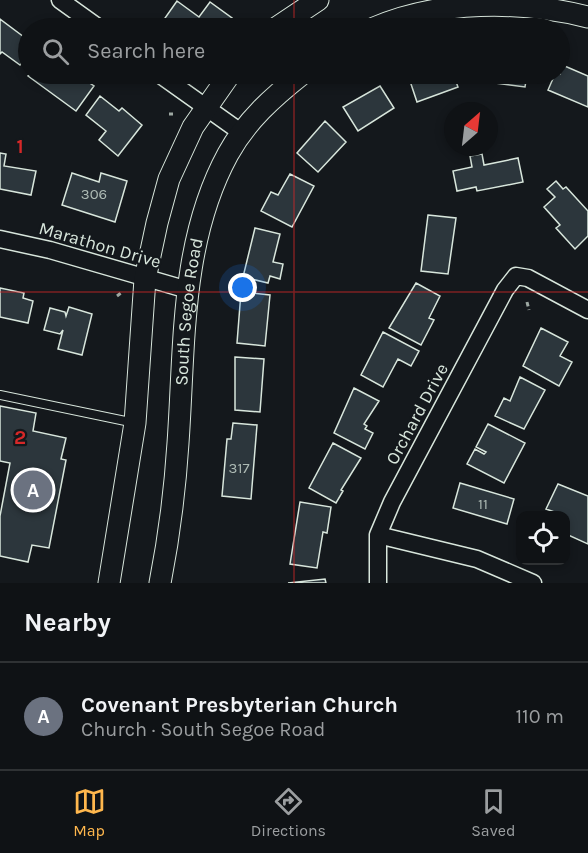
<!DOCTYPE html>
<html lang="en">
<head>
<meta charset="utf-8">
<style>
	:root { --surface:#0f1215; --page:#1d2022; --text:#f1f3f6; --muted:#9b9ea0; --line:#2f3234; --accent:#ffb74d }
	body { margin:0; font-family:Karla,sans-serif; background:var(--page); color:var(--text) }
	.controls { position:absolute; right:18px; bottom:18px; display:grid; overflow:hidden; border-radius:12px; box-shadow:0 3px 9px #0003 }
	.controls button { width:54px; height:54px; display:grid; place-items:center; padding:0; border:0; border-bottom:2px solid var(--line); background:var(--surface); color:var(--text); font:30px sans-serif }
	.compass { position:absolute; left:444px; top:102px; width:54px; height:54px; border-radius:50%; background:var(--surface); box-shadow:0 3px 9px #0003; rotate:28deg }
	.you { position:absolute; left:243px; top:288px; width:21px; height:21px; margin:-15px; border:4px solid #fff; border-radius:50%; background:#1a73e8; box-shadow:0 0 0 9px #1a73e833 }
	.badge { display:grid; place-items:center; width:39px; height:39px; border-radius:50%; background:var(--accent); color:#fff; font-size:20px; font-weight:700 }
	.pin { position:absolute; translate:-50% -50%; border:3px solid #fff; box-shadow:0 2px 6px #0006 }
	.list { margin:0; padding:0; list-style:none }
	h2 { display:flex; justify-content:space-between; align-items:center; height:78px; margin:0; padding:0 24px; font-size:26px }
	h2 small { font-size:20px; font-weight:400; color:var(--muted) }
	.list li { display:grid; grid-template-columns:39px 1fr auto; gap:18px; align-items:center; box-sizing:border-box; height:108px; padding:0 24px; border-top:2px solid var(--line) }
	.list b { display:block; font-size:22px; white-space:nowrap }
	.list p { margin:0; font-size:20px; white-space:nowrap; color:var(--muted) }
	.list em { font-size:20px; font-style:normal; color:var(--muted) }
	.icon { flex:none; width:33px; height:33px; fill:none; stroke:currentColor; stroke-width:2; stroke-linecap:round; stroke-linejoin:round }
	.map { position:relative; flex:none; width:588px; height:583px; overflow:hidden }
	.search { position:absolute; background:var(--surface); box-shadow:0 3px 9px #0003; left:18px; right:18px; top:18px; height:66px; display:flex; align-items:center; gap:15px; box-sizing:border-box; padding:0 21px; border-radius:33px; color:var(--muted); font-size:22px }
	.sheet { height:186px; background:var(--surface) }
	nav { display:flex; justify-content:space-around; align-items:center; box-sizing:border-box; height:84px; border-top:2px solid var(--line); background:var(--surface); font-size:16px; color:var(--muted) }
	nav a { display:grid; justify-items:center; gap:3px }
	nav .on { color:var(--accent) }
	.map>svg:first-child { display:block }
	.building { fill:#2c363c; stroke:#d8e6dc; stroke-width:1.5 }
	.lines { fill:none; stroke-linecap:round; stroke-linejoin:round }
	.service-casing { stroke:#d8e6dc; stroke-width:10 }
	.minor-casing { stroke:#d8e6dc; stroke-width:19 }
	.tertiary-casing { stroke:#d8e6dc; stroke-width:23 }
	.path { stroke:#9da8a2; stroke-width:3; stroke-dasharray:4.5 3; stroke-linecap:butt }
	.service { stroke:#14181c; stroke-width:8 }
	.minor { stroke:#14181c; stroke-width:16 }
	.tertiary { stroke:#14181c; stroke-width:21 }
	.grid { fill:none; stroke:#d62828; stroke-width:1.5; stroke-opacity:0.55 }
	.labels { text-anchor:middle; stroke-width:4.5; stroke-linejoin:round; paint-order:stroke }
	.number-label { font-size:15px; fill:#adbab4 }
	.street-label { font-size:18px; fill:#d8e6dc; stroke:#14181c }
	.grid-label { font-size:20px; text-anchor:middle; font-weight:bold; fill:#d62828; stroke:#14181c; stroke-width:4.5; stroke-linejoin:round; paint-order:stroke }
</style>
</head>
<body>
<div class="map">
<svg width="588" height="583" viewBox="0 0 588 583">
	<rect width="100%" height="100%" fill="#14181c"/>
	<path class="building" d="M177,1L199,17L210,2L232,18L225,28H179L165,18Z
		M0,19L28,40V54L20,65L2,52L0,54Z
		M560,64L588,76V107L548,90L555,74H560Z
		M30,74H76L94,86L76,111L28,76Z
		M413,74H453L458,87L417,102L408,75Z
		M490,74H527L525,87L488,82Z
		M380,86L394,108L358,131L343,107Z
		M100,96L119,111L122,108L142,125L118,156L99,140L106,131L86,115Z
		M325,121L346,142L318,172L297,153Z
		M0,153L6,154L4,166L36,171L31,195L0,189Z
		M482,154L484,165L518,158L523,182L477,191L476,187L457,191L453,171L472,167L470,156Z
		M72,173L99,182L101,173L127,181L115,222L62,205Z
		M290,174L314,186L292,227L261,211L271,192L278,195Z
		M556,181L563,189L566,187L588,211V236L575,249L556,228L560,225L544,207L555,197L547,189Z
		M428,215L456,218L448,274L421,271Z
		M255,228L280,234L273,262L283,264L280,279L270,276L268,283L243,277Z
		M416,283L440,296L429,318L434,320L421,345L389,328Z
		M0,288L24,293L23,298L33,301L28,323L0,317Z
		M241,292L270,295L265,346L237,343Z
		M69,307L92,314L82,355L58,349L63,330L60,334L44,330L50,308L65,312L66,316Z
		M541,328L568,342L560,356L572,362L559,386L523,366Z
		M383,332L419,351L411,366L398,359L383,387L361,375Z
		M235,357L264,359L260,412L235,410Z
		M520,377L545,390L524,429L495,416L504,398L510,401Z
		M354,388L379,401L364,424L367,426L365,429L373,433L365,449L334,433Z
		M0,406L36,413L33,431L66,438L61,459L66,460L49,548L32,545L28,562L0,556V516L10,463L0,461Z
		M233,423L257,425L251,499L222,496L227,439H231Z
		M488,424L525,443L504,483L467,464L475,449L484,454L486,452L476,447Z
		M333,443L361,458L341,490L343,491L336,503L309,488Z
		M460,483L514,499L507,524L453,508Z
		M558,484L588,496V544L566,534L568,521L566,516L546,509Z
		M300,502L331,507L327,533L323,532L317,568L290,564Z
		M325,579L326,583H288Z"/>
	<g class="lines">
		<g class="service-casing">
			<path id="service" d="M0,395L135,423"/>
		</g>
		<g class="minor-casing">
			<path id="minor" d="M60,0L99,28
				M159,74L242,133
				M0,239L50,250L188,290
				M378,535L477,559L533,583
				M378,583V535L392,502L505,290L516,276L528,278L588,310"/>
		</g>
		<g class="tertiary-casing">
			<g id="tertiary">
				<path d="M276,28L318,0"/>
				<path d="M374,28C439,0 520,0 588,17"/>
				<path d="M109,583L135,423L145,279L157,223L169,179L193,127L230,74"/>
				<path id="s1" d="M160,583C169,537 175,490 178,443C185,345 180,242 228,154C246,121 273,97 302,74"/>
			</g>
		</g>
		<path class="path" d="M169,114H173
			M117,296L121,293
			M527,302L529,310"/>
		<use href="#service" class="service"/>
		<use href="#minor" class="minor"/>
		<use href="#tertiary" class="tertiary"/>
	</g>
	<path class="grid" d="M294,0V28M294,74V583M0,292H588"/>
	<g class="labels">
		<g class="number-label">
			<text x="94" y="199">306</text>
			<text x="239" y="473">317</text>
			<text x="483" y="509">11</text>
		</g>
		<g class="street-label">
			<text transform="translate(100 245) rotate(16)" y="6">Marathon Drive</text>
			<text dy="6" stroke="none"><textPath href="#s1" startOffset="273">South Segoe Road</textPath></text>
			<text transform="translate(417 414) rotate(-62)" y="6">Orchard Drive</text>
		</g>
	</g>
	<g class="grid-label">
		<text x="20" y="153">1</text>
		<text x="20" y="444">2</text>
	</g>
</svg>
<div class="controls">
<button><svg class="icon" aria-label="locate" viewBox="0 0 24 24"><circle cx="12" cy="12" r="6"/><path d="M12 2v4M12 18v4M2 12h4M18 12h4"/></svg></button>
</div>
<svg class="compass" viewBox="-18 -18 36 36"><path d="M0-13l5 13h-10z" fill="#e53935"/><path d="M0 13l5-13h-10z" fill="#9b9ea0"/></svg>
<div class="you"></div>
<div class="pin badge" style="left:33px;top:490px;background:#6b7280">A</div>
<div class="search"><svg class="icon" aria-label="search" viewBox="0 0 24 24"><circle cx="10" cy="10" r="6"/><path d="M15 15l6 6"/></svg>Search here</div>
</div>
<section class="sheet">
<h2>Nearby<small></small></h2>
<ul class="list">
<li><span class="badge" style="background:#6b7280">A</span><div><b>Covenant Presbyterian Church</b><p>Church · South Segoe Road</p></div><em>110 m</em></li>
</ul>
</section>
<nav>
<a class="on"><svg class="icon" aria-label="map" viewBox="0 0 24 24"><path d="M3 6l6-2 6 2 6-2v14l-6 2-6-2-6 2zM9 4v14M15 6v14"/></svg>Map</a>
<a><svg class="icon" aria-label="directions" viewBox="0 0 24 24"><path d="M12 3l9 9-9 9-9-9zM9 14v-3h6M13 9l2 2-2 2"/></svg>Directions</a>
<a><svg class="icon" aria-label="saved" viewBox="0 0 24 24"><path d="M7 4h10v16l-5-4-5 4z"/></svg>Saved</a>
</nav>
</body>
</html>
